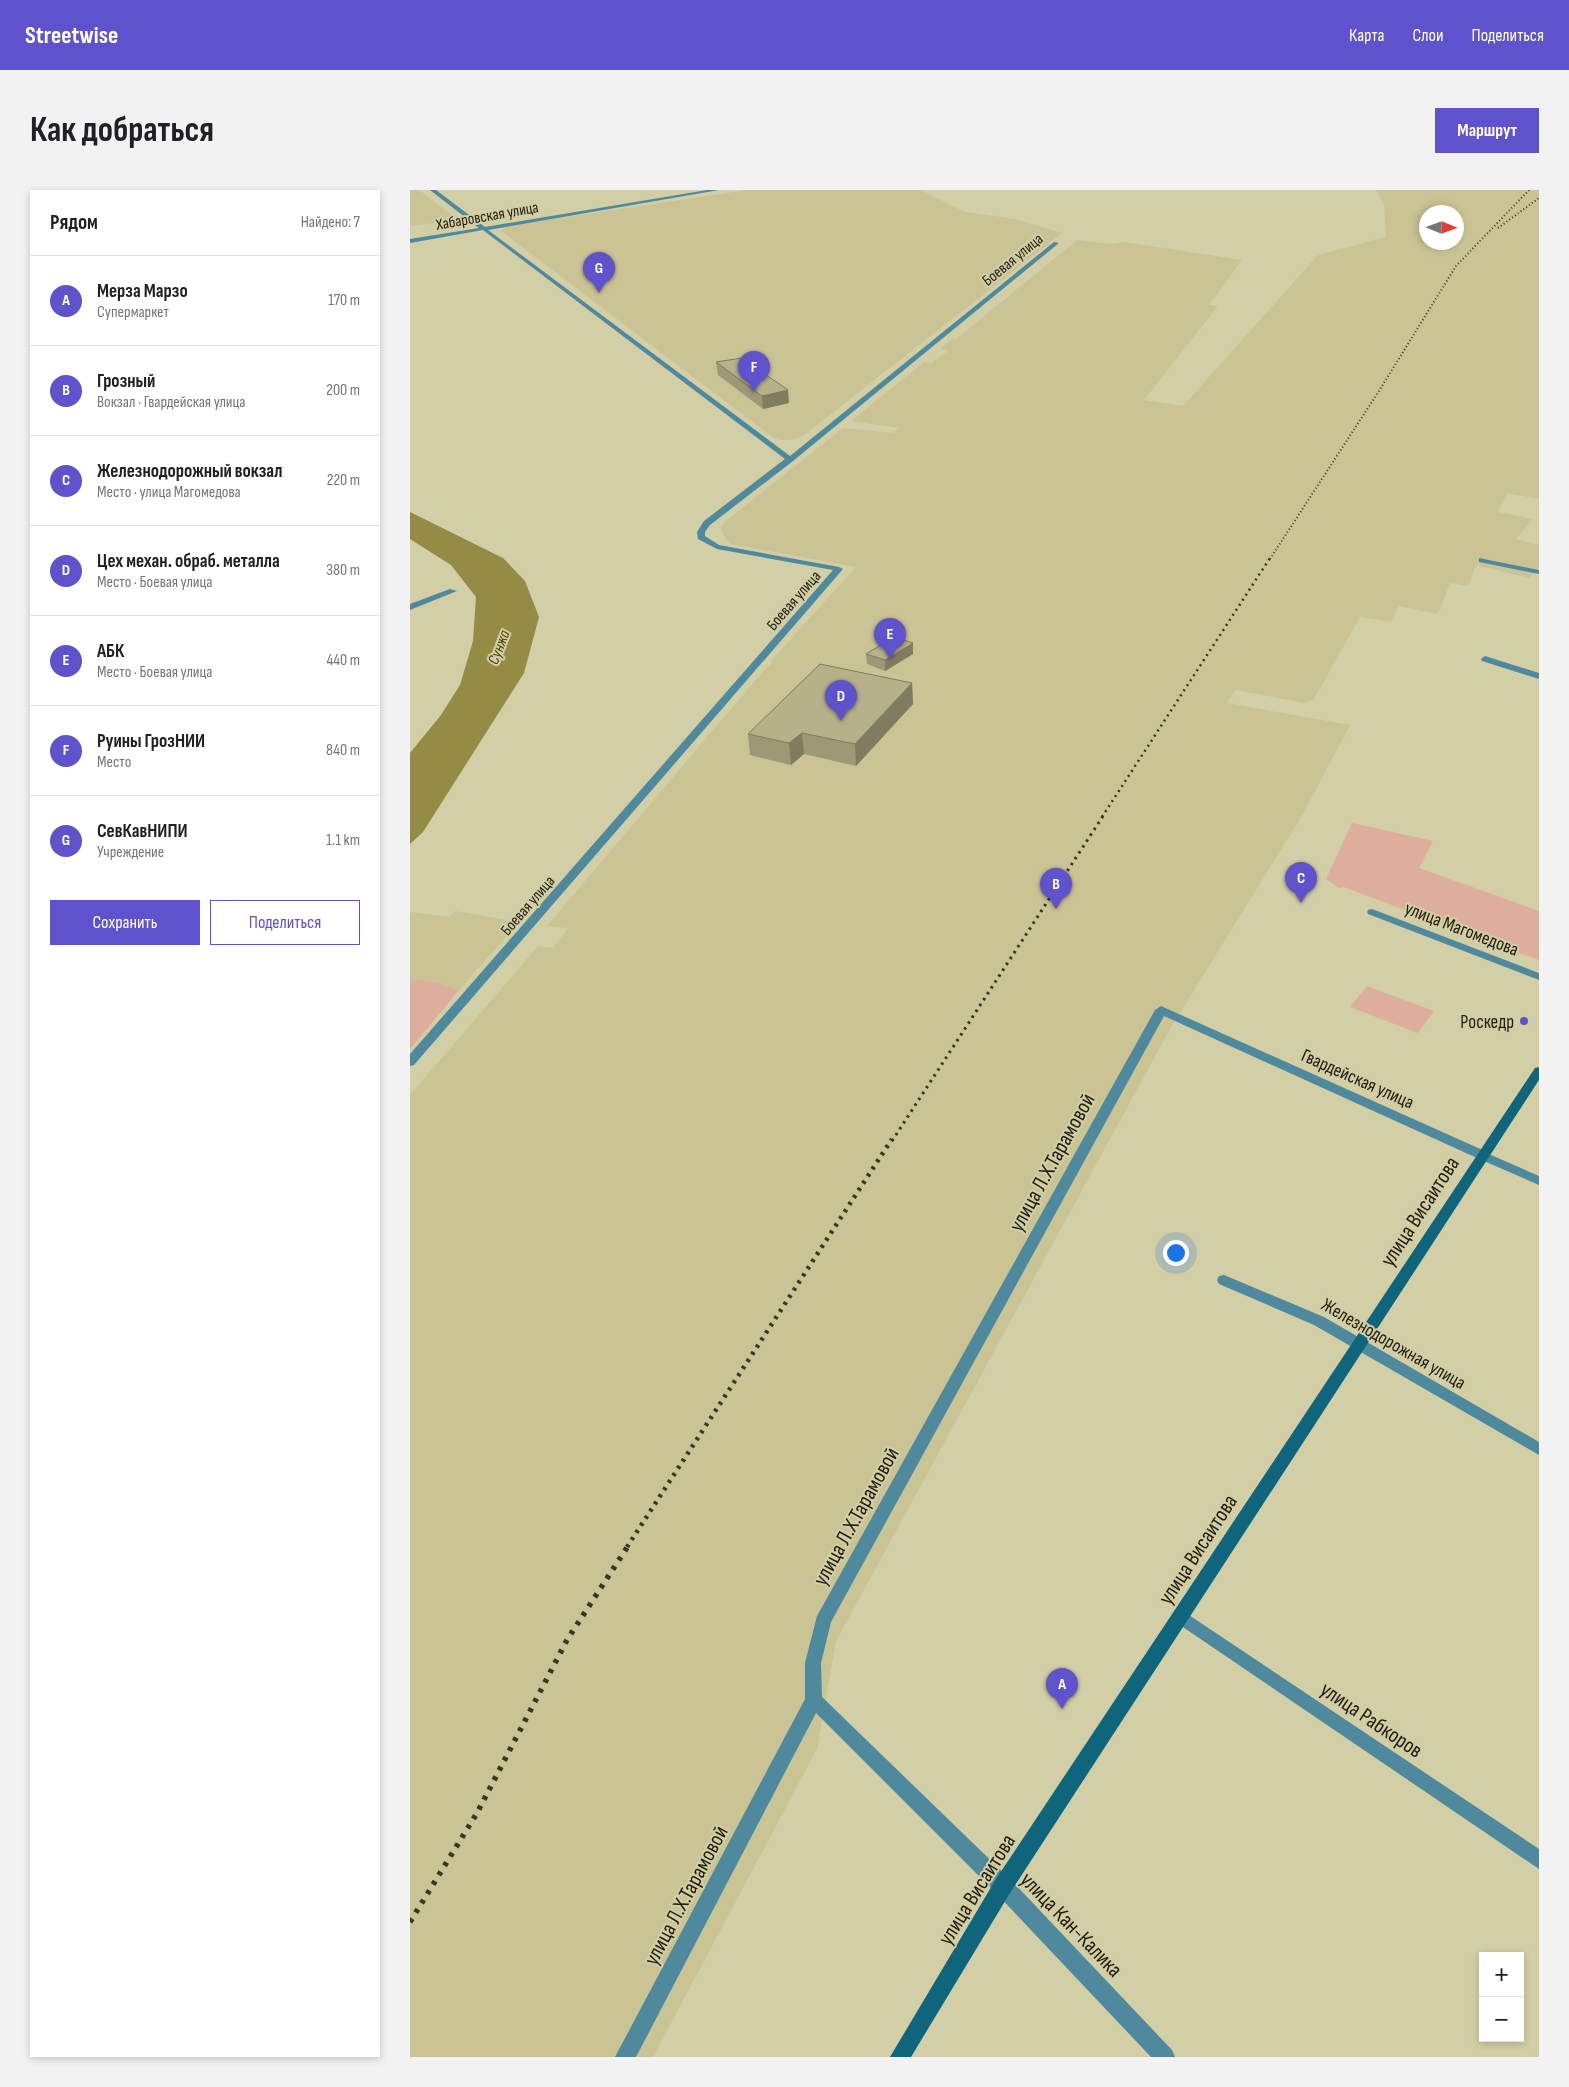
<!DOCTYPE html>
<html lang="ru">
<head>
<meta charset="utf-8">
<style>
	:root { --surface:#fff; --page:#f2f2f2; --text:#202124; --muted:#757577; --line:#e0e0e0; --accent:#5e53cc }
	body { margin:0; font-family:"Sofia Sans Condensed",sans-serif; background:var(--page); color:var(--text) }
	.controls { position:absolute; right:15px; bottom:15px; display:grid; overflow:hidden; border-radius:0px; box-shadow:0 2px 8px #0003 }
	.controls button { width:45px; height:45px; display:grid; place-items:center; padding:0; border:0; border-bottom:1px solid var(--line); background:var(--surface); color:var(--text); font:25px sans-serif }
	.compass { position:absolute; left:1009px; top:15px; width:45px; height:45px; border-radius:50%; background:var(--surface); box-shadow:0 2px 8px #0003; rotate:91deg }
	.you { position:absolute; left:765px; top:1062px; width:18px; height:18px; margin:-12px; border:4px solid #fff; border-radius:50%; background:#1a73e8; box-shadow:0 0 0 8px #1a73e833 }
	.badge { display:grid; place-items:center; width:32px; height:32px; border-radius:50%; background:var(--accent); color:#fff; font-size:16px; font-weight:700 }
	.pin { position:absolute; translate:-50% -41px; filter:drop-shadow(0 1px 2px #0008) }
	.pin::after { content:''; position:absolute; top:26px; width:18px; height:15px; background:inherit; clip-path:polygon(0 0,100% 0,50% 100%) }
	.list { margin:0; padding:0; list-style:none }
	h2 { display:flex; justify-content:space-between; align-items:center; height:65px; margin:0; padding:0 20px; font-size:21px }
	h2 small { font-size:16px; font-weight:400; color:var(--muted) }
	.list li { display:grid; grid-template-columns:32px 1fr auto; gap:15px; align-items:center; box-sizing:border-box; height:90px; padding:0 20px; border-top:1px solid var(--line) }
	.list b { display:block; font-size:19px; white-space:nowrap }
	.list p { margin:0; font-size:16px; white-space:nowrap; color:var(--muted) }
	.list em { font-size:16px; font-style:normal; color:var(--muted) }
	.actions { display:flex; gap:10px; padding:15px 20px }
	.actions a { flex:1; padding:11px 0; border:1px solid var(--accent); border-radius:0px; text-align:center; font-size:18px; color:var(--accent) }
	.actions .main { background:var(--accent); color:#fff }
	.map { position:relative; flex:none; width:1129px; height:1867px; overflow:hidden; border-radius:0px }
	header { display:flex; align-items:center; gap:30px; box-sizing:border-box; height:70px; padding:0 25px; background:var(--accent); color:#fff }
	header strong { font-size:24px }
	nav { display:flex; gap:28px; margin-inline-start:auto; font-size:18px }
	.intro { display:flex; align-items:center; justify-content:space-between; box-sizing:border-box; height:120px; padding:0 30px }
	h1 { margin:0; font-size:35px }
	.button { padding:12px 22px; border-radius:0px; background:var(--accent); color:#fff; font-size:18px; font-weight:700 }
	main { display:flex; gap:30px; padding:0 30px }
	aside { flex:1; background:var(--surface); border-radius:0px; box-shadow:0 2px 8px #0003 }
	.map>svg:first-child { display:block }
	.built { fill:#cac494; fill-rule:evenodd }
	.green { fill:#deae9c }
	.water { fill:#948b45 }
	.lines { fill:none; stroke-linecap:round; stroke-linejoin:round }
	.minor { fill:#4e899d; fill-rule:evenodd }
	.tertiary { fill:#4e899d; fill-rule:evenodd }
	.secondary { fill:#0f657c; fill-rule:evenodd }
	.rail-far4 { stroke:#393623; stroke-width:2; stroke-dasharray:1 2.5; stroke-linecap:butt }
	.rail-far3 { stroke:#393623; stroke-width:2.5; stroke-dasharray:2 4; stroke-linecap:butt }
	.rail-far2 { stroke:#393623; stroke-width:3; stroke-dasharray:2.5 4.5; stroke-linecap:butt }
	.rail-far1 { stroke:#393623; stroke-width:4.5; stroke-dasharray:3 5.5; stroke-linecap:butt }
	.rail { stroke:#393623; stroke-width:5.5; stroke-dasharray:4 7; stroke-linecap:butt }
	.wall { fill:#9d9876 }
	.shaded-wall { fill:#7f7c60 }
	.building { fill:#b6b189; stroke:#7f7c60 }
	.poi-dot { fill:#5e53cc; stroke:#d2cea5; stroke-width:2 }
	.labels { text-anchor:middle; stroke-width:4; stroke-linejoin:round; paint-order:stroke }
	.far-street-label { font-size:16px; fill:#201e0e; stroke:#d2cea5 }
	.far-water-label { font-size:16px; font-style:italic; fill:#474005; stroke:#d2cea5 }
	.street-label { font-size:19px; fill:#201e0e; stroke:#d2cea5 }
	.poi-label { font-size:19px; fill:#201e0e; stroke:#d2cea5; text-anchor:end }
	.near-street-label { font-size:22px; fill:#201e0e; stroke:#d2cea5 }
</style>
</head>
<body>
<header>
<strong>Streetwise</strong>
<nav><a>Карта</a><a>Слои</a><a>Поделиться</a></nav>
</header>
<div class="intro"><h1>Как добраться</h1><a class="button">Маршрут</a></div>
<main>
<aside>
<h2>Рядом<small>Найдено: 7</small></h2>
<ul class="list">
<li><span class="badge">A</span><div><b>Мерза Марзо</b><p>Супермаркет</p></div><em>170 m</em></li>
<li><span class="badge">B</span><div><b>Грозный</b><p>Вокзал · Гвардейская улица</p></div><em>200 m</em></li>
<li><span class="badge">C</span><div><b>Железнодорожный вокзал</b><p>Место · улица Магомедова</p></div><em>220 m</em></li>
<li><span class="badge">D</span><div><b>Цех механ. обраб. металла</b><p>Место · Боевая улица</p></div><em>380 m</em></li>
<li><span class="badge">E</span><div><b>АБК</b><p>Место · Боевая улица</p></div><em>440 m</em></li>
<li><span class="badge">F</span><div><b>Руины ГрозНИИ</b><p>Место</p></div><em>840 m</em></li>
<li><span class="badge">G</span><div><b>СевКавНИПИ</b><p>Учреждение</p></div><em>1.1 km</em></li>
</ul>
<div class="actions"><a class="main">Сохранить</a><a>Поделиться</a></div>
</aside>
<div class="map">
<svg width="1129" height="1867" viewBox="0 0 1129 1867">
	<rect width="100%" height="100%" fill="#d2cea5"/>
	<path class="built" d="M0,0H9L48,30L0,36Z
		M337,0H511L555,22L605,29L652,43L394,245L381,250H371L364,248L91,41L98,36Z
		M966,0H1129V309L1097,303L1088,322L1123,329L1106,349L1129,355V378L1119,388L1066,375L1058,396L1040,393L1028,424L989,416L981,432L950,427L904,509L895,513L826,500L817,513L940,535L893,624L760,839L426,1451L407,1559L243,1867H0V905L128,756L143,758L158,738L137,736L354,480L362,474L360,472L446,377L320,354L312,343L311,336L316,331L433,238L483,243L489,238L441,231L514,172L521,173L538,161L530,159L542,149H546L667,50L700,54L714,52L832,70L799,115L808,116L734,210L773,216L908,65L976,47L974,14ZM1016,22H1046V52H1016Z
		M45,721L109,732L49,800L0,789V722L39,727Z"/>
	<path class="green" d="M942,633L1023,651L1009,678L1129,721V770L934,697L929,698L916,689Z
		M0,789L32,793L34,796L49,800L0,859Z
		M957,796L1024,821L1008,843L940,817Z"/>
	<path class="water" d="M0,322L93,368L115,391L129,427L114,483L13,642L0,654V563L31,525L50,495L63,451L66,407L41,375L0,349Z"/>
	<g class="lines">
		<path class="minor" d="M20,0H26L75,37L297,0H309L78,40L380,266L644,52L649,53L383,271L300,335L295,342V346L309,355L429,377L433,379L4,875L0,876V864L423,380L307,359L288,349L287,342L294,331L375,269L73,40L0,53V49L69,38Z
			M1069,368L1129,380V384L1069,372Z
			M40,399L47,401L0,420V414Z
			M1075,466L1129,483V489L1072,471L1071,469Z
			M962,719L1129,783V790L958,724L957,722L958,720Z
			M751,816L1077,962L1078,965L1072,969L1067,968L754,826L421,1432L411,1473L412,1507L600,1689L602,1696L600,1703L593,1705L586,1703L406,1523L226,1867H205L395,1509V1473L407,1426L745,820Z
			M814,1085L914,1127L1129,1252V1265L904,1135L809,1094L807,1090L809,1086Z
			M770,1419L1129,1659V1679L764,1431L762,1426L764,1421Z"/>
		<path class="tertiary" d="M1072,961L1129,986V995L1067,968L1066,965L1067,962Z
			M593,1687L600,1689L762,1860L765,1867H741L586,1703L584,1696L586,1689Z"/>
		<path class="secondary" d="M1129,877V890L600,1703L501,1867H480L586,1689L1125,878Z"/>
		<path class="rail-far4" d="M1037,17V22
			M1088,38L1129,8
			M860,369L969,201L1046,76L1119,0"/>
		<path class="rail-far3" d="M692,627L860,368"/>
		<path class="rail-far2" d="M482,951L693,626"/>
		<path class="rail-far1" d="M217,1357L482,949"/>
		<path class="rail" d="M0,1732L67,1623L157,1450L218,1356"/>
	</g>
	<path class="wall" d="M306,172L379,213L353,219L308,185Z
		M456,464H503L475,481L457,474Z
		M502,493L503,514L446,576L394,564L381,575L340,565L338,544Z"/>
	<path class="shaded-wall" d="M378,200L379,213L353,219L352,206Z
		M503,453V464L475,481V470Z
		M502,493L503,514L446,576L445,554Z
		M392,543L394,564L381,575L379,553Z"/>
	<path class="building" d="M332,168L378,200L352,206L306,172Z
		M484,447L503,453L475,470L456,464Z
		M410,474L502,493L445,554L392,543L379,553L338,544Z"/>
	<circle class="poi-dot" cx="1114" cy="831" r="5"/>
	<g class="labels">
		<g class="far-street-label">
			<text transform="translate(77 25) rotate(-10)" y="6">Хабаровская улица</text>
			<text transform="translate(602 69) rotate(-39)" y="6">Боевая улица</text>
			<text transform="translate(383 410) rotate(-49)" y="6">Боевая улица</text>
			<text transform="translate(117 715) rotate(-49)" y="6">Боевая улица</text>
		</g>
		<g class="far-water-label">
			<text transform="translate(88 457) rotate(-69)" y="6">Сунжа</text>
		</g>
		<g class="street-label">
			<text transform="translate(1052 738) rotate(21)" y="7">улица Магомедова</text>
			<text transform="translate(948 888) rotate(24)" y="7">Гвардейская улица</text>
			<text transform="translate(984 1153) rotate(30)" y="7">Железнодорожная улица</text>
		</g>
		<g class="poi-label">
			<text x="1104" y="838">Роскедр</text>
		</g>
		<g class="near-street-label">
			<text transform="translate(641 972) rotate(-61)" y="8">улица Л.Х.Тарамовой</text>
			<text transform="translate(1009 1021) rotate(-57)" y="8">улица Висаитова</text>
			<text transform="translate(445 1326) rotate(-61)" y="8">улица Л.Х.Тарамовой</text>
			<text transform="translate(787 1359) rotate(-57)" y="8">улица Висаитова</text>
			<text transform="translate(962 1529) rotate(34)" y="8">улица Рабкоров</text>
			<text transform="translate(566 1699) rotate(-58)" y="8">улица Висаитова</text>
			<text transform="translate(275 1705) rotate(-62)" y="8">улица Л.Х.Тарамовой</text>
			<text transform="translate(662 1734) rotate(46)" y="8">улица Кан-Калика</text>
		</g>
	</g>
</svg>
<div class="controls">
<button>+</button>
<button>−</button>
</div>
<svg class="compass" viewBox="-18 -18 36 36"><path d="M0-13l5 13h-10z" fill="#e53935"/><path d="M0 13l5-13h-10z" fill="#757577"/></svg>
<div class="you"></div>
<div class="pin badge" style="left:652px;top:1519px">A</div>
<div class="pin badge" style="left:646px;top:719px">B</div>
<div class="pin badge" style="left:891px;top:713px">C</div>
<div class="pin badge" style="left:431px;top:531px">D</div>
<div class="pin badge" style="left:480px;top:469px">E</div>
<div class="pin badge" style="left:344px;top:202px">F</div>
<div class="pin badge" style="left:189px;top:103px">G</div>
</div>
</main>
</body>
</html>
